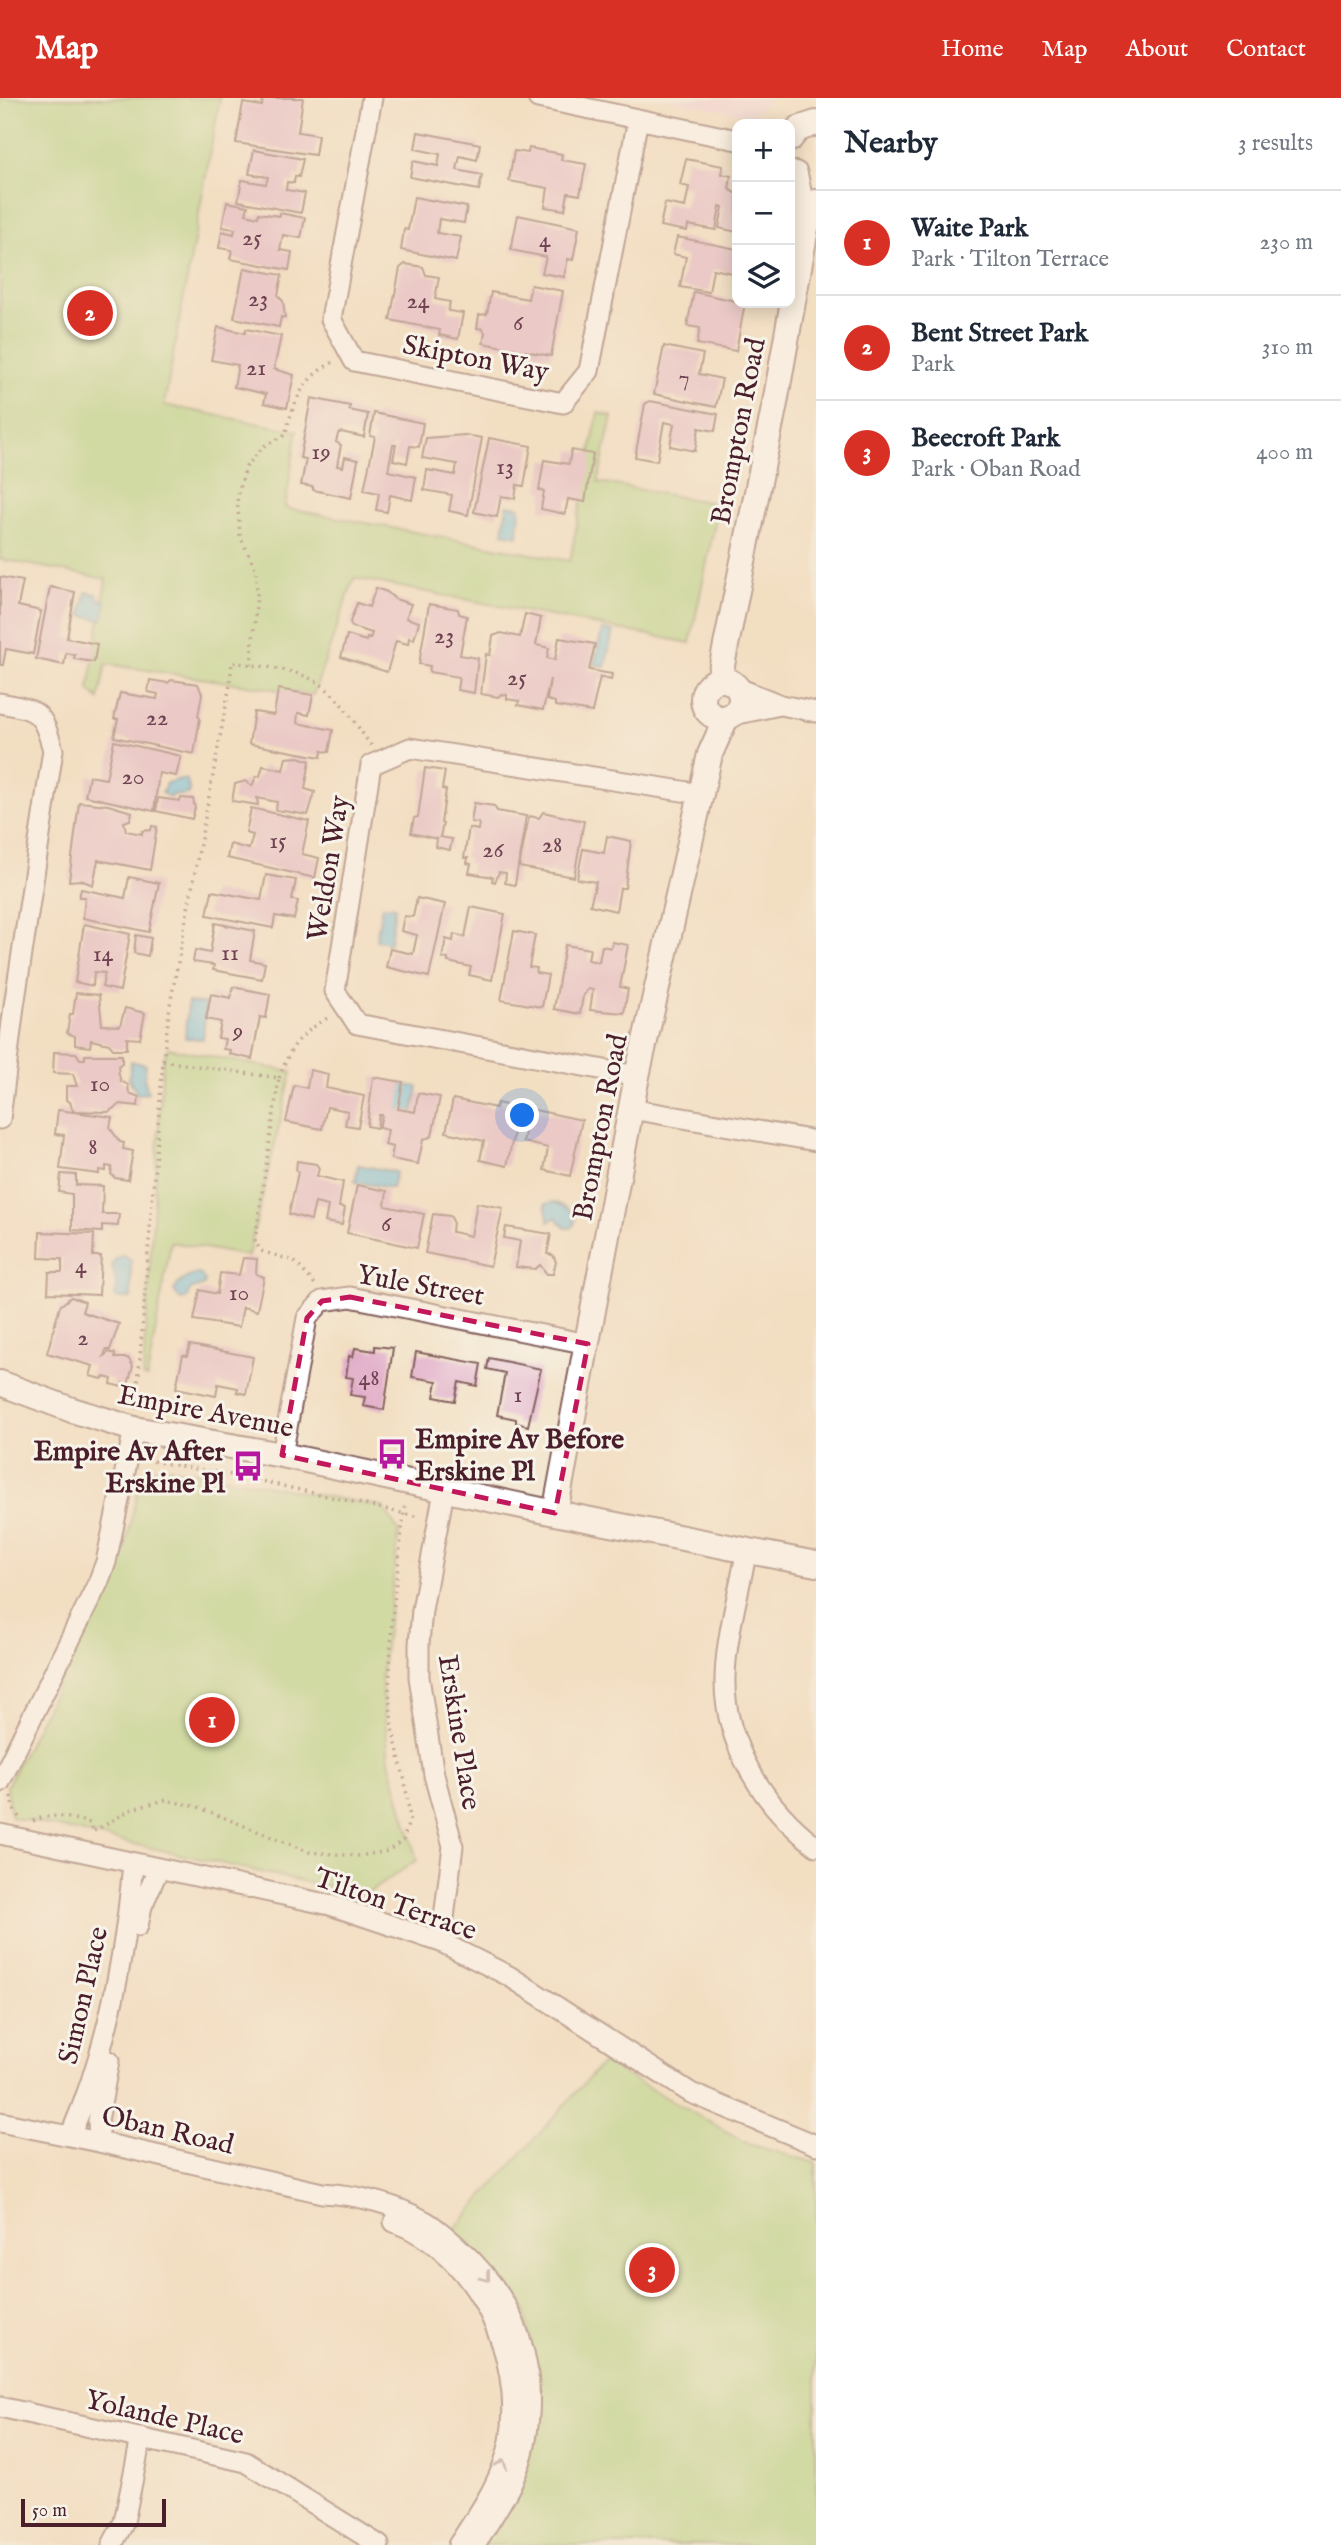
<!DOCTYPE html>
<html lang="en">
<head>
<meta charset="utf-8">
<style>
	:root { --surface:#fff; --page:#f6f6f7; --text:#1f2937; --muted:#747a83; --line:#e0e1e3; --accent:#d93025 }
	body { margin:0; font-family:"IM FELL English",serif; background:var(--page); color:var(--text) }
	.controls { position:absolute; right:21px; top:21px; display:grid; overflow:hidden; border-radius:14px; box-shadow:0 4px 18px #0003 }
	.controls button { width:63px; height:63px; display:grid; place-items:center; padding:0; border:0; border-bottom:2px solid var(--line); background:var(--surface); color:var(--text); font:35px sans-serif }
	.scale { position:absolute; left:21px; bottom:18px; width:145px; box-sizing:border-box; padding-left:7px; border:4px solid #4a1f2b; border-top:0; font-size:19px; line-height:24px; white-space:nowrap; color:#4a1f2b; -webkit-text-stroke:5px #f7f3e8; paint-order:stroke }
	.you { position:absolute; left:523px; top:1018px; width:24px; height:24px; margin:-18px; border:5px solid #fff; border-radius:50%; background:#1a73e8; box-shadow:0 0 0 10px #1a73e833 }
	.badge { display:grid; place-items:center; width:46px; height:46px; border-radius:50%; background:var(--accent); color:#fff; font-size:23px; font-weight:700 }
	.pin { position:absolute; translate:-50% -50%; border:4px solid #fff; box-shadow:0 2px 7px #0006 }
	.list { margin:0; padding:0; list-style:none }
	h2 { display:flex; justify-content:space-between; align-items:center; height:91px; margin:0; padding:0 28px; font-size:30px }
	h2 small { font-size:23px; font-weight:400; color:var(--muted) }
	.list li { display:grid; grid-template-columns:46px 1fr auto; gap:21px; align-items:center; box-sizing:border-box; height:105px; padding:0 28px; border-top:2px solid var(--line) }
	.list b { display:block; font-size:26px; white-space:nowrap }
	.list p { margin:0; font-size:23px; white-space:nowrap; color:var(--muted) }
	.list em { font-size:23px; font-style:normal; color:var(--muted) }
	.icon { flex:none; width:38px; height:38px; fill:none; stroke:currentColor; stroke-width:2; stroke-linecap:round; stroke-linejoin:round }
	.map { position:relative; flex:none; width:816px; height:2447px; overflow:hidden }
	header { display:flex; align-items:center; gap:42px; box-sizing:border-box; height:98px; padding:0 35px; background:var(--accent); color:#fff }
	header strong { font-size:33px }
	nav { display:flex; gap:38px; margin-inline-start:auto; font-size:24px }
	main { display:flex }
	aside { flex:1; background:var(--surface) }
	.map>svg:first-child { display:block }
	.built { fill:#f3cfdf }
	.green { fill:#abd47f; stroke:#7a7a55; stroke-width:2 }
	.water { fill:#65bde2; stroke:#586e86; stroke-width:2 }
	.building { fill:#e2afca }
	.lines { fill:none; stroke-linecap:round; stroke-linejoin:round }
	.minor-casing { stroke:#856260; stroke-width:23 }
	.tertiary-casing { stroke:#856260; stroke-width:28 }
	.path { stroke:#856260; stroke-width:3.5; stroke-dasharray:2 5; stroke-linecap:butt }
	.minor { stroke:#fff; stroke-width:19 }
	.tertiary { stroke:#fff; stroke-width:24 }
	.oneway { stroke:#ae9aa0 }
	.marked { fill:none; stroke:#c2185b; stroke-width:5; stroke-dasharray:14 9; stroke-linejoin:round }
	.labels { text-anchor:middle; stroke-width:6; stroke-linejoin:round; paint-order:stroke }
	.number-label { font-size:24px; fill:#704353 }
	.street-label { font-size:28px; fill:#4a1f2b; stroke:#f7f3e8 }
	.poi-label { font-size:28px; font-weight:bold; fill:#4a1f2b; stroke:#f7f3e8; text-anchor:start }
</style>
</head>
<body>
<header>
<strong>Map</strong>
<nav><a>Home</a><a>Map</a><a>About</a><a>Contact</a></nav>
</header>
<main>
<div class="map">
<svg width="816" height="2447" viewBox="0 0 816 2447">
	<rect width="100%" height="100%" fill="#f7f3e8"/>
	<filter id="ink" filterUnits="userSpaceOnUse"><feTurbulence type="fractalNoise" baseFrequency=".0143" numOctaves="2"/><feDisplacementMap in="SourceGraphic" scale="14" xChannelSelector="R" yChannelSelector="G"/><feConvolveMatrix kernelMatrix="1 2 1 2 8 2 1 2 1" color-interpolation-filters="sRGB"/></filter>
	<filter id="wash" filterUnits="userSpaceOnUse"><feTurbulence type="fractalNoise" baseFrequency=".00686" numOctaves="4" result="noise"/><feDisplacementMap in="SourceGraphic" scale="28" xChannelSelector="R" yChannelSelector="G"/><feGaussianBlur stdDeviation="1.57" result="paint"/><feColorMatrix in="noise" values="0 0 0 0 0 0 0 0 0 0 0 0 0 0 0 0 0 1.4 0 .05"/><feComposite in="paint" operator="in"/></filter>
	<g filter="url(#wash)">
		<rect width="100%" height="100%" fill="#f2dfc2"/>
		<path class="built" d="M659,0H771L752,18Z"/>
		<path class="green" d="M0,0H220L164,307L297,333L285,410L570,463L598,315L612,318L598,384L719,406L690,545L354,480L313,597L106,566L99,601L89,592L106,481L0,461Z
			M168,950L292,974L248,1158L171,1144L147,1280L143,1279L163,963Z
			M163,1368L383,1409L399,1434L381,1581L389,1663L417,1762L365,1797L11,1719L7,1688L124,1455L141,1377Z
			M603,1964L749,2046L816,2065V2447H475L520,2377L540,2294L524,2209L451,2135Z"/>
		<path class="water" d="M507,407L520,409L518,438L503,435Z
			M86,494L97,496L98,501L106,503L102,522L81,517Z
			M602,532L613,534L605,569L594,566Z
			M181,681L187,682L190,695L184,697H171V700L162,695L166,685Z
			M382,808L395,809L390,845L387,846L385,843L376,842Z
			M188,904L206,906L203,941L185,940Z
			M131,963L146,967L144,980L148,995L137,996L129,981Z
			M400,986L418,989L413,1014L396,1011Z
			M358,1067L396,1074L392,1090L355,1084Z
			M554,1104C567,1109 582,1116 572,1130H565L556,1119L549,1124L545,1106Z
			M124,1157L131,1163V1200H117L115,1197L117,1189L112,1167L116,1160Z
			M200,1176L205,1183L204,1187L190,1192L187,1200L181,1202L174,1193C179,1183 189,1177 200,1176Z"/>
		<g id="blocks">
			<path class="building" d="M263,0H303L298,34L318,37L315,57L236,45L243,5L262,8Z
				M418,34L480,46L477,62L460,58L457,72L482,77L479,92L410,79L413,63L438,68L440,56L415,51Z
				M529,50L562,56L561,62L586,66L580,97L568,95L565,112L545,109L548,90L509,83L514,53L528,55Z
				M254,52L303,61L299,79L295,78L294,85L287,84L286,92L305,95L301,115L238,103L242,82L266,86L268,79L249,76Z
				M686,61L723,68L722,76L731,78L729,91L737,96V134L719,130L723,109L720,108L716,132L688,127L687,133L660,128L665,105L685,109L689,89L680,87Z
				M414,99L467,109L464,125L439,121L437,135L461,139L456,163L401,152L404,131L408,132Z
				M227,104L248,108L246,116L258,119L259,115L280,118V115L305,120L301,140L283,137L280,152L292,154L289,172L230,161L232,152L219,150L222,133L234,136L235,131L222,129Z
				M518,117L579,130L573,162L568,161L564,179L542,175L546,159L511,152Z
				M677,139L737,151V176L713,171L709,194L680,189L686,159L673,156Z
				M405,166L423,169L426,177L439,179L435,201L450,204L448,213L463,215L458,241L439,237L440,232L390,222L400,170Z
				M244,170L282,177L278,198L283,203L285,220L281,219L279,229L234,220Z
				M531,187L563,193L551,258L483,245L485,235L483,231L477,230L479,217L487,216L491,194L528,201Z
				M694,194L745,205L736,253L697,246L700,230L687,228Z
				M218,229L245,235L246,231L281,238L274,271L294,277L287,310L264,305L266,296L234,289L238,267L211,262Z
				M664,248L703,256L699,276L722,281L716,309L654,296Z
				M311,300L350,308L349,312L368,316L364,339L341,334L338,336L336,344L341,347L337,368L343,369L345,359L358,362L351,400L313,392V389L301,387L306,361L300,360Z
				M650,303L718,316L715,333L699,330L695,353L670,348L674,326L664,324L657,363L635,359L645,306Z
				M374,315L423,325L419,349L410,348L407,365L393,362L396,347H393L388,373L416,379L412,402L390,397L387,414L376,412L379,395L364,392L375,339L370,338Z
				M465,337L482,340L468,417L449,413L452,397L424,392L427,372L455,377L457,366L422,360L426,340Z
				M489,340L531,348L524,388L517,387L515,400L501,398L497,419L474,414Z
				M571,352L593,356L585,404L568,401L565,416L541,411L544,393L539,392L544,362L569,366Z
				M0,479L23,483L18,508L41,513L33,556L6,551L3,567H0Z
				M50,489L75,494L67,540L97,546L94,564L74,561L75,557L66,555L64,567L36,561Z
				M376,490L387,494L395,501L411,506L406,520L419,524L414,541L409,540L408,546L396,543L387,574L341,559L347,537L366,543L367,540L370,541L372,535L352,529L350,524L357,505L369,509Z
				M429,506L458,511L459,516L467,518L460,557L478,560L474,595L457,592L459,579L429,574L430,568L419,566Z
				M525,516L541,520L536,547L549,550L547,560L555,562L559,540L595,546L589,572L612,576L611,582L600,579L592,614L555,608V604L547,602L550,581L543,612L518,607L519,603L507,601V597L501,596L498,599L481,596L486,556L490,557L493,538L501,535L520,539Z
				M150,582L168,585L171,582L198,586L202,596L198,618L200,620L194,656L114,639L118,621H114L120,595L157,601L158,596L148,594Z
				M278,591L313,597L309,617L298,615L297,625L333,632L329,654L322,653L321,659L249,646L254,614L274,617Z
				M114,643L181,658L176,678L159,675L154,713L85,698L89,678L106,681Z
				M299,659L310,663L305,691L315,694L308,717L276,712L277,704L257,700L258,707L232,703L235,686L246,683L252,688L256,679L260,678L263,668L283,672L286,660Z
				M425,670L445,673L442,691L446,692L441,725L443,726L440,739L452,741L450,752L436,749L437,741L411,735L414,720L418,719Z
				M158,700L180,703L181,700L193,701L195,710L192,721L156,713Z
				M79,704L108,707L132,714L130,722L124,724L126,733L142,736V733L151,732L152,728L157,729L150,772L98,762L93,787L81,782L69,783Z
				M474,705L494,708L497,713L526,718L515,787L505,785L506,775L499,774L495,784L492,783L493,779L469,775L471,766L467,765L468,760H464L469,730L478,732L479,725L471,724Z
				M251,710L309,723L302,756L319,760L315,780L227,760L230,746L249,751L253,737L246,735Z
				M543,714L584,723L574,779L519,769L529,718L539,720Z
				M607,738L631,743L625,790H620L616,813L590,807L596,784L577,781L583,751L604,755Z
				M266,777L296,782L292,802L298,803L294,821L275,818L273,830L207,817L212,793L261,802Z
				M129,779L159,785L149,834L83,820L85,799H79L81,791L125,800Z
				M417,800L445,806L429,879L386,869L390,851L413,856L417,837L401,833L404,818L413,819Z
				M471,809L505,816L492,882L469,877L471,869L448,864V861L442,860L446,841L453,843L454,836L465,839Z
				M215,825L255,833L250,862L265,865L262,881L213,872L214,867L193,864L195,852L210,855Z
				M84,826L130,836L120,893L102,889L105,875L94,874L93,888L75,884Z
				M514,833L535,837L529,869L537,870L536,875L548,877L542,909L501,902Z
				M136,837L151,840L148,858L134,855Z
				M612,844L628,847L620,889L628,891L624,915L590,912L593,892L588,891L583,898L580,916L554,911L565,847L590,851L588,862L599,864L602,848L611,850Z
				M233,889L270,896L266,920L260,919L252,961L229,956L230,952L223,951L225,941L218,940L221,924L206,921L211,896L231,900Z
				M76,895L99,897L102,927L120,928L125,910L145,915L140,941L127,940V951H113L109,946L91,942L90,949L75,947V938L67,935L70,916H73Z
				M54,954L76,955L80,961H85V957H122V965L118,968L119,977L121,983L128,987L129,995L139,999L138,1008L120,1006L108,1014L73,1013L70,1004L66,1002V988H77L73,976L53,975Z
				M310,972L328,976L326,990L364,998L358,1029L345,1027L348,1013L327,1009L322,1031L286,1024L294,987L307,990Z
				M373,979L403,984L398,1011L415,1014L418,995L440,999L432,1038L423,1042L418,1066L391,1061L393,1049L385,1047L388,1032L379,1030L382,1017H379L377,1030L367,1028Z
				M453,1001L496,1010L497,1005L519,1010L507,1068L480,1062L484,1043L446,1034Z
				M530,1011L582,1022L570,1078L544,1072L548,1050L523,1044Z
				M58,1012L112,1019L110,1030L120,1044L124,1045L123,1051L133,1053L128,1082L115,1080L111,1076L112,1069L106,1068V1073L99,1072V1076L60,1071L64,1037L55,1036Z
				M297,1063L316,1066L319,1070L317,1078L343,1084L339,1109L345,1110L342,1127L325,1124L328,1108L315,1105L311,1122L289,1116L298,1074L296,1073Z
				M61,1076L76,1077V1087L103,1088L102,1116H119L118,1128L102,1127V1134L72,1132V1096L59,1094Z
				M357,1087L387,1093L385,1108L424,1116L417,1150L347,1135Z
				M477,1105L503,1110L490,1168L425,1155L433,1116L450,1118L453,1123L452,1134L471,1138Z
				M506,1129L551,1136L547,1156L553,1157L556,1164L553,1176H547L540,1167L535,1171L516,1169L520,1143L504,1140Z
				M40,1134L94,1136L93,1158H101L99,1197L48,1195L49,1174H62V1161L39,1160Z
				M243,1160L257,1161L256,1176L264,1179L257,1213L243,1209L239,1229L194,1222L200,1192L217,1196L220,1175L239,1177Z
				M71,1199L85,1204L82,1214L119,1226L110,1252H106L104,1258L109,1254L115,1256V1260H128L133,1268L128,1287L123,1285L122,1289L111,1286L112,1281L104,1279L102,1281L90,1278L93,1268L47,1255L60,1208Z
				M190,1247L253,1259L246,1296L237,1294L238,1290L218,1286L216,1298L176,1290L183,1257L187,1258Z
				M375,1248L393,1250L384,1312L363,1308L365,1299L350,1297L353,1280L346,1279L349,1258L353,1259L355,1250L375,1253Z
				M416,1254L481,1266L477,1288L459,1284L455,1303L434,1299L437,1283L412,1279Z
				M489,1260L541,1271L528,1328L516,1325V1321L497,1317L505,1275L487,1271Z"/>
		</g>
	</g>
	<g filter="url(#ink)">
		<use href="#blocks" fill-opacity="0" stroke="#856260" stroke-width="2"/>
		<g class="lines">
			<g class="minor-casing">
				<path id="minor" d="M372,0L331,221L354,263L563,305L589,273L638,21
					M538,0L737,42
					M738,590L781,607L816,614
					M0,605C39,612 42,613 53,652L14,908L0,1021
					M733,617L780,607
					M637,978L357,926L335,893L371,667L410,650L701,696
					M631,1011L816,1043
					M282,1357L307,1220L322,1203L350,1199L588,1246
					M747,1452C739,1493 726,1539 725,1579C723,1645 765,1710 816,1748
					M0,1684L98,1485L106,1464L134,1331
					M0,1736L330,1807L441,1844L509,1878L691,1995L816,2047
					M138,1828L142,1808L159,1770
					M441,1844L453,1748L434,1677L419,1579V1546L422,1512L444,1393
					M0,2024L99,2044L322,2095C357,2097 394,2106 425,2123C437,2130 448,2140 458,2149C516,2201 539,2265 526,2342C520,2380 495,2414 475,2447
					M70,2038C108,1952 125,1858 133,1765
					M99,2044L98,2023L109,1963
					M394,2124C476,2154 525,2259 510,2343C503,2381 479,2415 458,2447
					M0,2309L246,2364L379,2447
					M112,2447L124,2424L141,2340"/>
			</g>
			<g class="tertiary-casing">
				<path id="tertiary" d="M790,41L798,31L816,25
					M795,76L806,130
					M703 601a19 19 0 1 1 38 0a19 19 0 1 1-38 0Z
					M719,582L775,305L806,130L816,104
					M0,1285L72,1312L134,1331L282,1357L555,1415L816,1466
					M555,1415L637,978L710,656L726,620"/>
			</g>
			<path class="path" d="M251,567L257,496L256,472L240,438L237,398L246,369L264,348L285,337C294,304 302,279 334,264
				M163,963L279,980L255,1143L261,1153L294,1163L315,1186
				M279,980C292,946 298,938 329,919
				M136,1311L163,963L170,907L230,586L232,564C261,569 299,570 323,588C343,604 357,628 372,649
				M146,1362L243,1379L419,1419
				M11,1698L13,1710L19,1719
				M33,1723C52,1714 70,1720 90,1725L94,1734
				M94,1733L132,1711L165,1702L195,1708L309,1754L359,1758L388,1753L403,1742L410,1720L405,1684L392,1629L389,1593L392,1522L405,1405"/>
			<use href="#minor" class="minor"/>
			<use href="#tertiary" class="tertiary"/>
		</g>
		<defs><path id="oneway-chevron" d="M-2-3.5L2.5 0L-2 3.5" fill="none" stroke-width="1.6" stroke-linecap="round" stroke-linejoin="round" transform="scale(1.75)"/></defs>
		<g class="oneway">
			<use href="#oneway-chevron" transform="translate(486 2179) rotate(51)"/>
			<use href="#oneway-chevron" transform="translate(502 2366) rotate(-70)"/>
		</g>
	</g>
	<path d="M0 0H816V2447H0ZM350,1199L588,1246L555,1415L282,1357L307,1220L322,1203Z" fill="#f2dfc2" fill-opacity=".55" fill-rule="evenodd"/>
	<path class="marked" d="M350,1199L588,1246L555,1415L282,1357L307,1220L322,1203Z"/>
	<defs>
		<g id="bus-bare" transform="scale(2.415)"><path d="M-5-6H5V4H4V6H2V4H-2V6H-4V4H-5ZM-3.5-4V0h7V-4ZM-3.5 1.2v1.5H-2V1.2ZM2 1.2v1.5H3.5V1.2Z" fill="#b5179e" stroke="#f7f3e8" stroke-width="2.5" paint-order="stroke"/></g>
	</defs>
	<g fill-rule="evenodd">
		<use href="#bus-bare" x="392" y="1356"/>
		<use href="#bus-bare" x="248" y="1368"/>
	</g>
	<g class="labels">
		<g class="number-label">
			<text x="252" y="147">25</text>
			<text x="545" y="149">4</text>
			<text x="258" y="208">23</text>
			<text x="418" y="210">24</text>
			<text x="518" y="232">6</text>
			<text x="256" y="277">21</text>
			<text x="684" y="287">7</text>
			<text x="321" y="361">19</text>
			<text x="505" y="376">13</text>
			<text x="444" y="545">23</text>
			<text x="517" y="587">25</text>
			<text x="157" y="627">22</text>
			<text x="133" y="686">20</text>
			<text x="278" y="750">15</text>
			<text x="552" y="754">28</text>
			<text x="493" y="759">26</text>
			<text x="230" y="862">11</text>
			<text x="103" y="863">14</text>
			<text x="238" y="940">9</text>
			<text x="100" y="993">10</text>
			<text x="93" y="1056">8</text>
			<text x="386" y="1133">6</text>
			<text x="81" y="1175">4</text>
			<text x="239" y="1202">10</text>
			<text x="83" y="1247">2</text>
			<text x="369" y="1287">48</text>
			<text x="518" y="1304">1</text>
		</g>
		<g class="street-label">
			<text transform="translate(476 259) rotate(11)" y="10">Skipton Way</text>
			<text transform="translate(737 333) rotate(-79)" y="10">Brompton Road</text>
			<text transform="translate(327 770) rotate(-81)" y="10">Weldon Way</text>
			<text transform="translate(599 1029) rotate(-79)" y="10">Brompton Road</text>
			<text transform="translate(421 1186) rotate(10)" y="10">Yule Street</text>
			<text transform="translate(206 1312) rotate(11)" y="10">Empire Avenue</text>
			<text transform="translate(461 1634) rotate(81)" y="10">Erskine Place</text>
			<text transform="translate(396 1805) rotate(19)" y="10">Tilton Terrace</text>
			<text transform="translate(82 1897) rotate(-77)" y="10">Simon Place</text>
			<text transform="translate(168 2031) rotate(13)" y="10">Oban Road</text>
			<text transform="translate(165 2318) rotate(13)" y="10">Yolande Place</text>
		</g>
		<g class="poi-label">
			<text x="415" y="1350">Empire Av Before<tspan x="415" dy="32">Erskine Pl</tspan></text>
			<text x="225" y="1362" text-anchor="end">Empire Av After<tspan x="225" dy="32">Erskine Pl</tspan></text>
		</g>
	</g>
</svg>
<div class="controls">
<button>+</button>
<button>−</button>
<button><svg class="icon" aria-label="layers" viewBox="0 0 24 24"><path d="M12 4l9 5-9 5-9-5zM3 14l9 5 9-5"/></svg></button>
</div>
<div class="scale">50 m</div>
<div class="you"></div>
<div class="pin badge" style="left:212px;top:1622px">1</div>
<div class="pin badge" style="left:90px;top:215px">2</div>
<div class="pin badge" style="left:652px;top:2172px">3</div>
</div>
<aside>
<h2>Nearby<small>3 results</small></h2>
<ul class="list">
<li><span class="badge">1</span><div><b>Waite Park</b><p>Park · Tilton Terrace</p></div><em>230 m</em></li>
<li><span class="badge">2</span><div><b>Bent Street Park</b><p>Park</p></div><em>310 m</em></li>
<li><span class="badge">3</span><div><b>Beecroft Park</b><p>Park · Oban Road</p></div><em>400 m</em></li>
</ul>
</aside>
</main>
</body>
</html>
